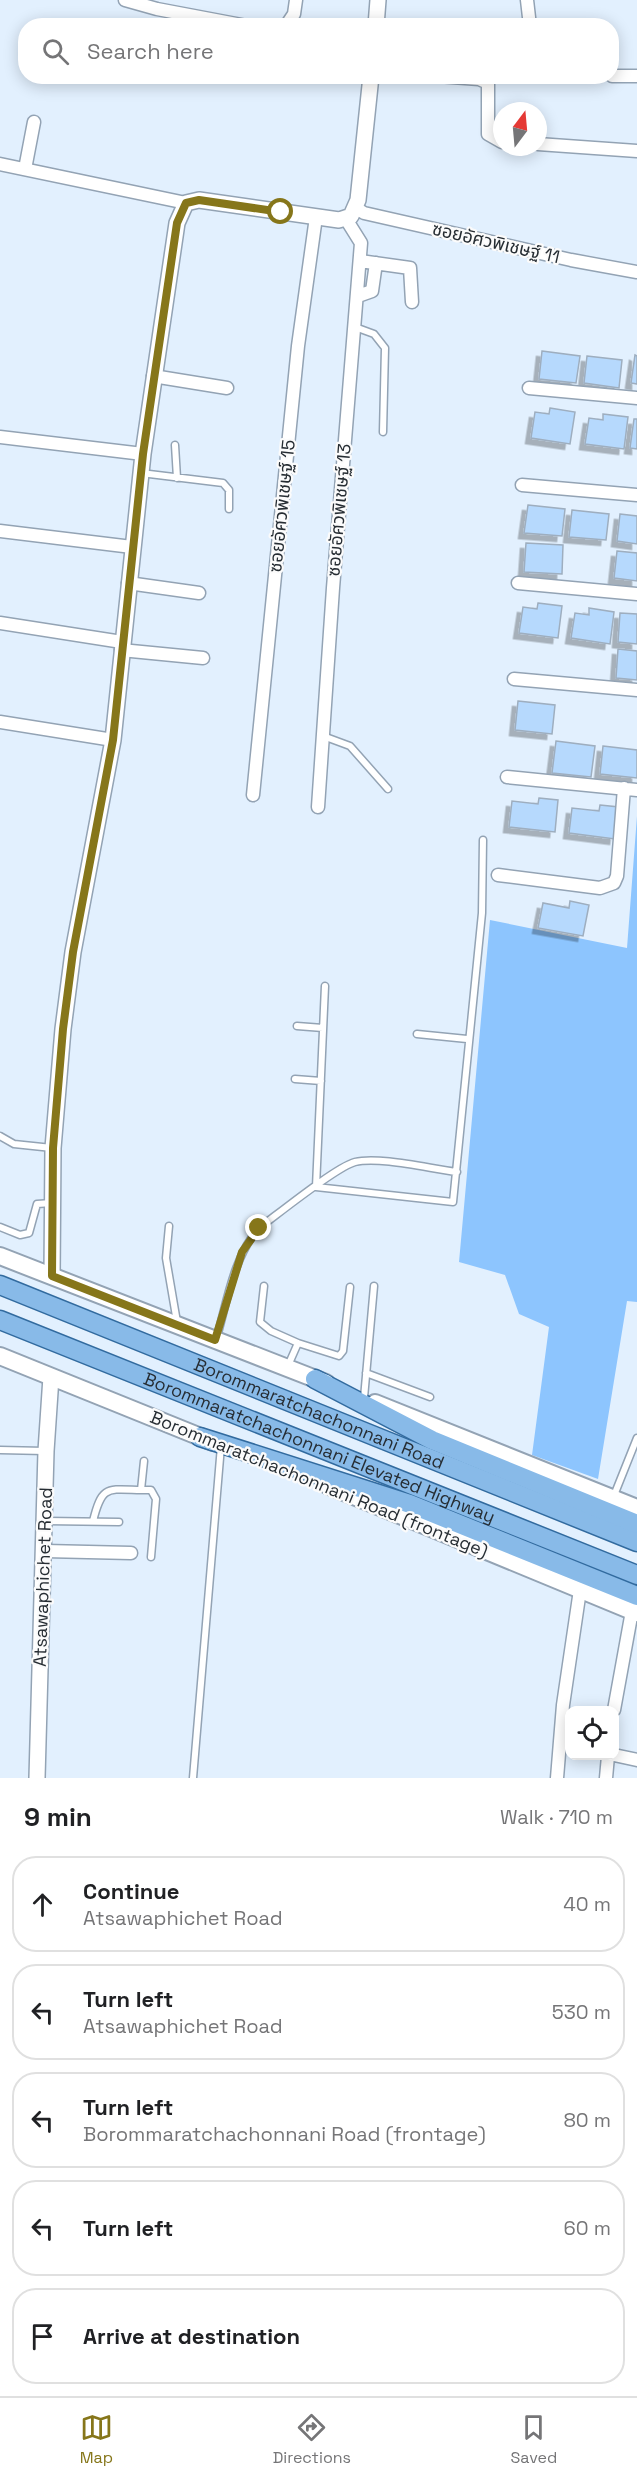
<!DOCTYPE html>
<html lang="en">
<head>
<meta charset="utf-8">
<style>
	:root { --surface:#fff; --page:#f2f2f2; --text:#202124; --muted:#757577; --line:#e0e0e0; --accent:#86761a }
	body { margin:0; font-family:"Space Grotesk","Noto Sans Thai",sans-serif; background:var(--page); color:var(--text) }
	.controls { position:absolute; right:18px; bottom:18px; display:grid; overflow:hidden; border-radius:12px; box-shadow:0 3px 15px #0003 }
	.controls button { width:54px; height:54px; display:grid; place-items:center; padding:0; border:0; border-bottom:2px solid var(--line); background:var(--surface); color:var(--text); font:30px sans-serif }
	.compass { position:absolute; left:493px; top:102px; width:54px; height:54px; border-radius:50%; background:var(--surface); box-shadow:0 3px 15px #0003; rotate:16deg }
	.stop { position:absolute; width:18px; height:18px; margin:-14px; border:4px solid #86761a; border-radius:50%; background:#fff }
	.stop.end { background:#86761a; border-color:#fff; box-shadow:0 2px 6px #0008 }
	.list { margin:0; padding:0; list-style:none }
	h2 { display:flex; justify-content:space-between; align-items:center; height:78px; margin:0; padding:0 24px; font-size:26px }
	h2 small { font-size:20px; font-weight:400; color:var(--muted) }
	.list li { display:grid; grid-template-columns:39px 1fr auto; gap:18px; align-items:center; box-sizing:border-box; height:96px; margin:0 12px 12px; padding:0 12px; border:2px solid var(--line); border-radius:24px }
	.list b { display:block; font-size:22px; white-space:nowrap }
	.list p { margin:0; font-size:20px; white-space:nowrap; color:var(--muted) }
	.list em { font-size:20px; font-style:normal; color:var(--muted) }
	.icon { flex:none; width:33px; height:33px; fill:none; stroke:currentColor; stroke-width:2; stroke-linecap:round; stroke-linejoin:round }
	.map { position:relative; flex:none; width:637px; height:1778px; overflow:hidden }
	.search { position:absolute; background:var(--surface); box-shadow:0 3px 15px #0003; left:18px; right:18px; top:18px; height:66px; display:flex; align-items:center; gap:15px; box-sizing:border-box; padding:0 21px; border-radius:24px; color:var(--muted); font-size:22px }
	.sheet { height:618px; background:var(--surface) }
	nav { display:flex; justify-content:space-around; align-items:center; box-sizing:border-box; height:84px; border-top:2px solid var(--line); background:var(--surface); font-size:16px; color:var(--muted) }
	nav a { display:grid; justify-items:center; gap:3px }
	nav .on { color:var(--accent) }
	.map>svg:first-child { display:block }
	.green { fill:#8dc5fe }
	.building { fill:#b6d9fd; stroke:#9eaebf; stroke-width:1.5; filter:url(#shadow) }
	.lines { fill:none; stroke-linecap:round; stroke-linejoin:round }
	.service-casing { stroke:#93a3b4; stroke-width:9 }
	.minor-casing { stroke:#93a3b4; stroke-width:15 }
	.tertiary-casing { stroke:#93a3b4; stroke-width:18 }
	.secondary-casing { stroke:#93a3b4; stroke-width:20 }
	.primary-casing { stroke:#326b9f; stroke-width:21 }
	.service { stroke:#fff; stroke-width:6 }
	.minor { stroke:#fff; stroke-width:12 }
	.tertiary { stroke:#fff; stroke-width:15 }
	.secondary { stroke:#fff; stroke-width:16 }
	.primary { stroke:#88bae8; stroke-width:18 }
	.route { stroke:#86761a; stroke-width:8 }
	.labels { text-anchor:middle; stroke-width:4.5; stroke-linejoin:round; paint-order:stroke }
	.street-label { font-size:18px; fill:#262d33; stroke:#fbfbfb }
</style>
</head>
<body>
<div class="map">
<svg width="637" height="1778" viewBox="0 0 637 1778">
	<defs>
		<filter id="shadow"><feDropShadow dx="-5.5" dy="5.5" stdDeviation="0" flood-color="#0004"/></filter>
	</defs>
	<rect width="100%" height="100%" fill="#e2f0fe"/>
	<path class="green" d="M637,816V1302L627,1301L598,1479L532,1455L549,1327L519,1314L505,1275L459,1262L490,920L627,948Z"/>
	<path class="building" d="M542,351L580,356L576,383L539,379Z
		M635,355L637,356V384L631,383Z
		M587,356L622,360L619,388L584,383Z
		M550,408L575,412L570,444L531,438L535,412L549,414Z
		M603,414L628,417L624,449L585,444L589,418L603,420Z
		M634,419H637V449L630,448Z
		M528,505L565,509L562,536L524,533Z
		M572,510L609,514L606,540L569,537Z
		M620,514L637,516V544L617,541Z
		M526,543L563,545L562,574L524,572Z
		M617,551L637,553V581L614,578Z
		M538,603L562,606L558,638L519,633L523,607L537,609Z
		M589,608L614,612L610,644L571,638L575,613L589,615Z
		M620,613L637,614V644L618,642Z
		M618,649L637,651V680L616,678Z
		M518,701L555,705L552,734L515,730Z
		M556,741L595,746L591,777L552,773Z
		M603,746L637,750V778L600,774Z
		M539,798L558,800L555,832L509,827L512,801L538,804Z
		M600,805L619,807L615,839L569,833L572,808L599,811Z
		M570,901L589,905L583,936L538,928L543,903L569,908Z"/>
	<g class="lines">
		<g class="service-casing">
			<path id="service" d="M355,327L374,334L385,348L383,432
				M175,445L177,478
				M141,473L223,483L229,490V509
				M323,736L350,746L388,789
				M325,986L316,1187L453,1202L482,913L483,840
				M297,1026L323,1028
				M417,1034L467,1039
				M295,1079L321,1081
				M0,1136L14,1144L52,1148
				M169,1226L166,1258L177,1322
				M0,1227L20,1235L29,1233L37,1204L52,1203
				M264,1286L260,1322L271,1331L298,1343L287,1368
				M216,1340C227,1303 233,1257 259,1228C278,1214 336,1167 355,1162C379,1156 431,1169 457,1172
				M298,1343L339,1356L343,1351L350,1287
				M366,1373L430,1397
				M364,1398L374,1286
				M0,1450L45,1451
				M144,1461L141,1490H151L156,1499L151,1557
				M613,1498L637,1438
				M46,1521L119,1522
				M93,1521C102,1485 107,1489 141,1490
				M193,1778L221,1446"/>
		</g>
		<g class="minor-casing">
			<path id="minor" d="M125,0L157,9L247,26
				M527,0L530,26
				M286,26L294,14L296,0
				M438,76L479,79L488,83V134L502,142
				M612,76H637
				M538,144L637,151
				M0,164L186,203
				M25,169L34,122
				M356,208L364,213L571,260L637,272
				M360,261L410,268L412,302
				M358,296L372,291L376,263
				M153,376L227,388
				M529,388L637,398
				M0,437L143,454
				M522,485L637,495
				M0,531L132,547
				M128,583L199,593
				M518,583L637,594
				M0,623L122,642
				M121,650L203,658
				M514,679L637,690
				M0,722L113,740
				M507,777L637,790
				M253,795L298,346L316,217
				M318,807L333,588L361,243L346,219
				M498,875L600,888L614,883L617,876L624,788
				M45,1551L131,1553
				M614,1710L632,1611
				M614,1755L637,1760
				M557,1778L563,1705L580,1590
				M606,1778L608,1756"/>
		</g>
		<g class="tertiary-casing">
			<path id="tertiary" d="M376,26L378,0
				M52,1276L53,1148L63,1029L73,952L113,740L143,454L177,223L186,203L199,200L339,220L351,216L358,200L371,76
				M37,1778L46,1451L51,1377"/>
		</g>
		<g class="secondary-casing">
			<path id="secondary" d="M0,1256L326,1383
				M0,1356L213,1442
				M375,1403L637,1508
				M327,1485L637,1613"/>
		</g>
		<g class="primary-casing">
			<g id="primary">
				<path id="s1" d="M0,1285L637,1542"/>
				<path id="s2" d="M0,1320L637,1575"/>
				<path d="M315,1379L432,1440L637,1524"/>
				<path d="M200,1437L410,1504L637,1596"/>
			</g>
		</g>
		<use href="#service" class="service"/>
		<use href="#minor" class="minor"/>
		<use href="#tertiary" class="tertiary"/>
		<use href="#secondary" class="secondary"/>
		<use href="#primary" class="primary"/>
	</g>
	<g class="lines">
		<path class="route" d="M259,1228L242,1252L215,1340L52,1276L53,1148L63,1029L73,952L113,740L143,454L177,223L186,203L199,200L281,212"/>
	</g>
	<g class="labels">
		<g class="street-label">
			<text transform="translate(496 243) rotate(13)" y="6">ซอยอัศวพิเชษฐ์ 11</text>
			<text transform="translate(282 506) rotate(-84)" y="6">ซอยอัศวพิเชษฐ์ 15</text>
			<text transform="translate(339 510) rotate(-85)" y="6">ซอยอัศวพิเชษฐ์ 13</text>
			<text dy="6" stroke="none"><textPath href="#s1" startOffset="344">Borommaratchachonnani Road</textPath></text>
			<text dy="6" stroke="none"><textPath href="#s2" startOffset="344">Borommaratchachonnani Elevated Highway</textPath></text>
			<text transform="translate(319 1484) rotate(22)" y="6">Borommaratchachonnani Road (frontage)</text>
			<text transform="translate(43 1577) rotate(-88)" y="6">Atsawaphichet Road</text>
		</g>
	</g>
</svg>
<div class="controls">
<button><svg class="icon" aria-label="locate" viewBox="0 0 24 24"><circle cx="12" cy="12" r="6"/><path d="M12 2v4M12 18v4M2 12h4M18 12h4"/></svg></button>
</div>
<svg class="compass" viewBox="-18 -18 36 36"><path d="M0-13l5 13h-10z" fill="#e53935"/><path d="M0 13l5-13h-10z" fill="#757577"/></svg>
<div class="stop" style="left:281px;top:212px"></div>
<div class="stop end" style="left:259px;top:1228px"></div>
<div class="search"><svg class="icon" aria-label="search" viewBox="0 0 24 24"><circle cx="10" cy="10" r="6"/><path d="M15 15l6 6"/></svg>Search here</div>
</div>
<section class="sheet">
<h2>9 min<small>Walk · 710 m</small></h2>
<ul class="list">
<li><svg class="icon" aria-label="ahead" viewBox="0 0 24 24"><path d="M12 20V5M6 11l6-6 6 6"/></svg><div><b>Continue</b><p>Atsawaphichet Road</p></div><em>40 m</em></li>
<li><svg class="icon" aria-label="left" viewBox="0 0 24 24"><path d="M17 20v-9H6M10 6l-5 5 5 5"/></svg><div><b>Turn left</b><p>Atsawaphichet Road</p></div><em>530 m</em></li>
<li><svg class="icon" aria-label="left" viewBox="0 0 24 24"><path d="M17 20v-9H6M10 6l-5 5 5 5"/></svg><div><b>Turn left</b><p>Borommaratchachonnani Road (frontage)</p></div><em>80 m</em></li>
<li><svg class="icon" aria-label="left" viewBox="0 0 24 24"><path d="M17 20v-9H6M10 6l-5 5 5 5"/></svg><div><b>Turn left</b></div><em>60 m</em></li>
<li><svg class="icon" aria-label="arrive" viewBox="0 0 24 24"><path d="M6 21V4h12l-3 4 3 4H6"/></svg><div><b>Arrive at destination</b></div></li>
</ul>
</section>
<nav>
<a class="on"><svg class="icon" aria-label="map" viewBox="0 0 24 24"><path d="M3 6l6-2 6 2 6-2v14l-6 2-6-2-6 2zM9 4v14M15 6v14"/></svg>Map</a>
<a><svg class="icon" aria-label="directions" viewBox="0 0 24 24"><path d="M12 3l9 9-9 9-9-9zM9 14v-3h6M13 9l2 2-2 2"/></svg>Directions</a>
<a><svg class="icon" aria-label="saved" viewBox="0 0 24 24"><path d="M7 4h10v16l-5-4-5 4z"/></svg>Saved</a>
</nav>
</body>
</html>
